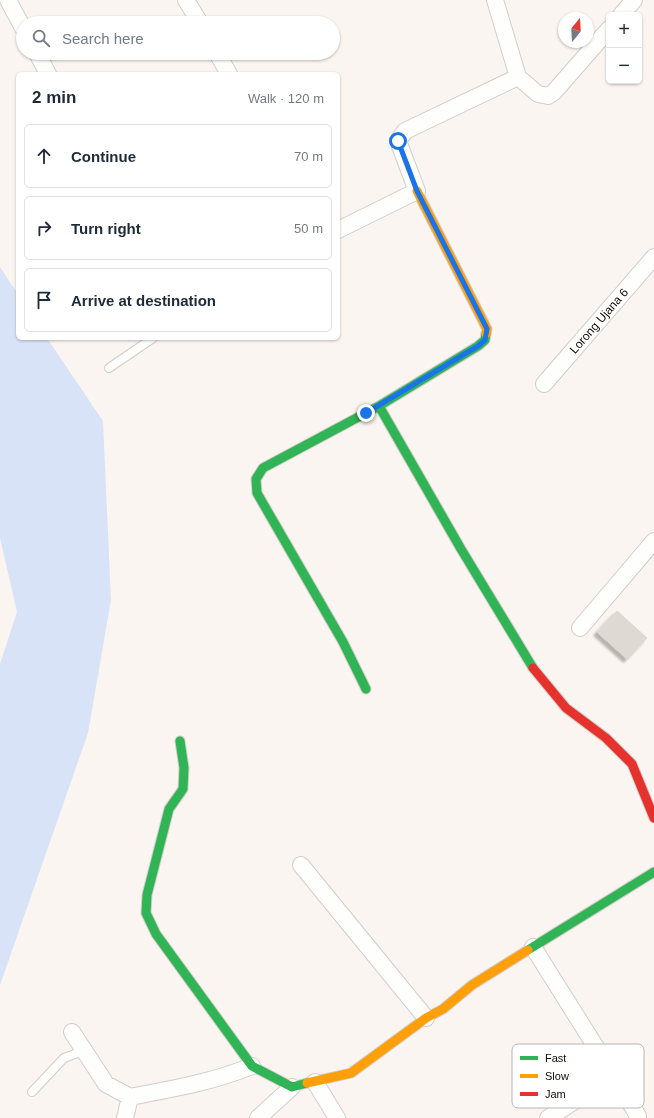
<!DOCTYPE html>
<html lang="en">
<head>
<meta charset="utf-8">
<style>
	:root { --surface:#fff; --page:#f2f2f3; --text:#1f2937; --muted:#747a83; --line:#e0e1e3 }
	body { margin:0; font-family:Helvetica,sans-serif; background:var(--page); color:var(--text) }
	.controls { position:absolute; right:12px; top:12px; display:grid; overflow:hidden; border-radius:6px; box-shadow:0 1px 3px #0004 }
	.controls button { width:36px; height:36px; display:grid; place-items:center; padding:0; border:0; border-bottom:1px solid var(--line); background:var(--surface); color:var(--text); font:20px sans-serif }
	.compass { position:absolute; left:558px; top:12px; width:36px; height:36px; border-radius:50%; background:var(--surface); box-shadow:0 1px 3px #0004; rotate:18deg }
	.stop { position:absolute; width:12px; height:12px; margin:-9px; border:3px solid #1a73e8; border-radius:50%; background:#fff }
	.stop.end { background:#1a73e8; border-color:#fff; box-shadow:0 1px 4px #0008 }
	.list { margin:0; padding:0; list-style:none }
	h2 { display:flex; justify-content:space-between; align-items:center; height:52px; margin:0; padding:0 16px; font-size:17px }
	h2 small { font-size:13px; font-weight:400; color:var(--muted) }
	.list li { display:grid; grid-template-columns:26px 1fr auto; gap:12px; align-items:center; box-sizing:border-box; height:64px; margin:0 8px 8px; padding:0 8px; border:1px solid var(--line); border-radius:6px }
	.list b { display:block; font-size:15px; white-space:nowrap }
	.list em { font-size:13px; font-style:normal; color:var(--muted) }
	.icon { flex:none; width:22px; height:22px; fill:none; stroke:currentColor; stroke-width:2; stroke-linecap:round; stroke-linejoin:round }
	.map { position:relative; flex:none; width:654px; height:1118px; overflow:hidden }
	.search { position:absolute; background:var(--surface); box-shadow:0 1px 3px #0004; left:16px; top:16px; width:324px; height:44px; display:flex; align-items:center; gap:10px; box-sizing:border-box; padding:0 14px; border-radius:22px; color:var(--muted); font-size:15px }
	.panel { position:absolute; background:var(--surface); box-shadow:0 1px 3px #0004; left:16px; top:72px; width:324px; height:268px; border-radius:6px }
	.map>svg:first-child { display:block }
	.water { fill:#d9e3f7 }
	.building { fill:#dfd9d4; stroke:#dbd6d1; filter:url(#shadow) }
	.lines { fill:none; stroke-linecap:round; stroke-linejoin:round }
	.lane-casing { stroke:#d2cdc8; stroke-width:10 }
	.street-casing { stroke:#d2cdc8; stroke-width:18 }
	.fast-casing { stroke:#d2cdc8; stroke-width:11 }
	.slow-casing { stroke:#d2cdc8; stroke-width:11 }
	.jam-casing { stroke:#d2cdc8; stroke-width:11 }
	.lane { stroke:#fefefd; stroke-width:8 }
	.street { stroke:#fefefd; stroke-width:16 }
	.fast { stroke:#30b455; stroke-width:9 }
	.slow { stroke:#ff9f0a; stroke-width:9 }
	.jam { stroke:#e5322d; stroke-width:9 }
	.route { stroke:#1a73e8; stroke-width:5 }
	.labels { text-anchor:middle; stroke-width:3; stroke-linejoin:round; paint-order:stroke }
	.street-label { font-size:12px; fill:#100a06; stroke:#fff }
	.key { fill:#fff; stroke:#b7b6b4; stroke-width:1 }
	.key-label { font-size:11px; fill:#100a06 }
</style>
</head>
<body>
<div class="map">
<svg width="654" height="1118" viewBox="0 0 654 1118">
	<defs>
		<filter id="shadow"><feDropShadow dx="-3.5" dy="3.5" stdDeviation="1" flood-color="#0004"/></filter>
	</defs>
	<rect width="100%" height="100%" fill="#faf5f0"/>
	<path class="water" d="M0,267L18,294V338H47L103,421L111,600L88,733L0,985V664L17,612L0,538Z"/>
	<path class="building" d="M617,611L647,638L627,659L597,632Z"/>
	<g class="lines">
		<g class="lane-casing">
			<path id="lane" d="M109,368L153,338
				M32,1092L64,1058L83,1051"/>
		</g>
		<g class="street-casing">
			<path id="street" d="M8,0L23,28
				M186,0L200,23
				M495,0L518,77L538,94L548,96L554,92L609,29
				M621,15L634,0
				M37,53L48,74
				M217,53L229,74
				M338,230L417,191L398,141L405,131L518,77
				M544,384L654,257
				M580,628L654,541
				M301,865L426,1018
				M533,947L614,1076L548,1118
				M72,1032L106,1084L130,1097
				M614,1076L638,1116
				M315,1082L337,1118
				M125,1118L130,1097C172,1089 213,1082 252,1066
				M258,1118L292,1087"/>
		</g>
		<g class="fast-casing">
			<path id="fast" d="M379,406L461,549L533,668
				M366,689L343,642L257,493L256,479L263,468L379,406L478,346L485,340L486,334
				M180,741L184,768L183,789L169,809L147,895L146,913L156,934L252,1066L292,1087L307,1083
				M528,950L654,872"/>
		</g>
		<g class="slow-casing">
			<path id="slow" d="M417,191L487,329L486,334
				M307,1083L351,1073L426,1018L443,1009L472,985L528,950"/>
		</g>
		<g class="jam-casing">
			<path id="jam" d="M533,668L566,708L606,738L632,764L654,818"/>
		</g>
		<use href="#lane" class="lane"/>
		<use href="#street" class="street"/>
		<use href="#fast" class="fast"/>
		<use href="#slow" class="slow"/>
		<use href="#jam" class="jam"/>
	</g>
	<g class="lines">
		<path class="route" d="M366,413L478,346L485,340L487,329L417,191L398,141"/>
	</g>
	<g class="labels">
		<g class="street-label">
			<text transform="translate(599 321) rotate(-49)" y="4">Lorong Ujana 6</text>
		</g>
	</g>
	<rect x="512" y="1044" width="132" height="64" rx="6" class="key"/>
	<rect x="520" y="1056" width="18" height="4" fill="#30b455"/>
	<rect x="520" y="1074" width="18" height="4" fill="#ff9f0a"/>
	<rect x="520" y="1092" width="18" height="4" fill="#e5322d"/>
	<g class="key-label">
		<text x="545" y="1062">Fast</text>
		<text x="545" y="1080">Slow</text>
		<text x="545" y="1098">Jam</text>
	</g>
</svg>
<div class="controls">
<button>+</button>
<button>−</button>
</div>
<svg class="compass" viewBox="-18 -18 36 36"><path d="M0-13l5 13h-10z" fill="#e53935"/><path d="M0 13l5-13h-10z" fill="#747a83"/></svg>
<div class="stop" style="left:398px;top:141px"></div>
<div class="stop end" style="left:366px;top:413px"></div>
<div class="search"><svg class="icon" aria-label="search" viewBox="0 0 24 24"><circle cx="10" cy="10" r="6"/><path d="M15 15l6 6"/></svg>Search here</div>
<section class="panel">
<h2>2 min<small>Walk · 120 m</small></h2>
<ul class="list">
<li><svg class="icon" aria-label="ahead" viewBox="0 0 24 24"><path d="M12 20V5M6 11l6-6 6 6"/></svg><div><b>Continue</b></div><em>70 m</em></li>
<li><svg class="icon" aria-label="right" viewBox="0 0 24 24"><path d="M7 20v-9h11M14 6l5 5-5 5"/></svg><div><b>Turn right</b></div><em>50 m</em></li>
<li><svg class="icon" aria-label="arrive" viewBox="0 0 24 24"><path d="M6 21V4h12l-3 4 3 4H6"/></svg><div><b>Arrive at destination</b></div></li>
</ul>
</section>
</div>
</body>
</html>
